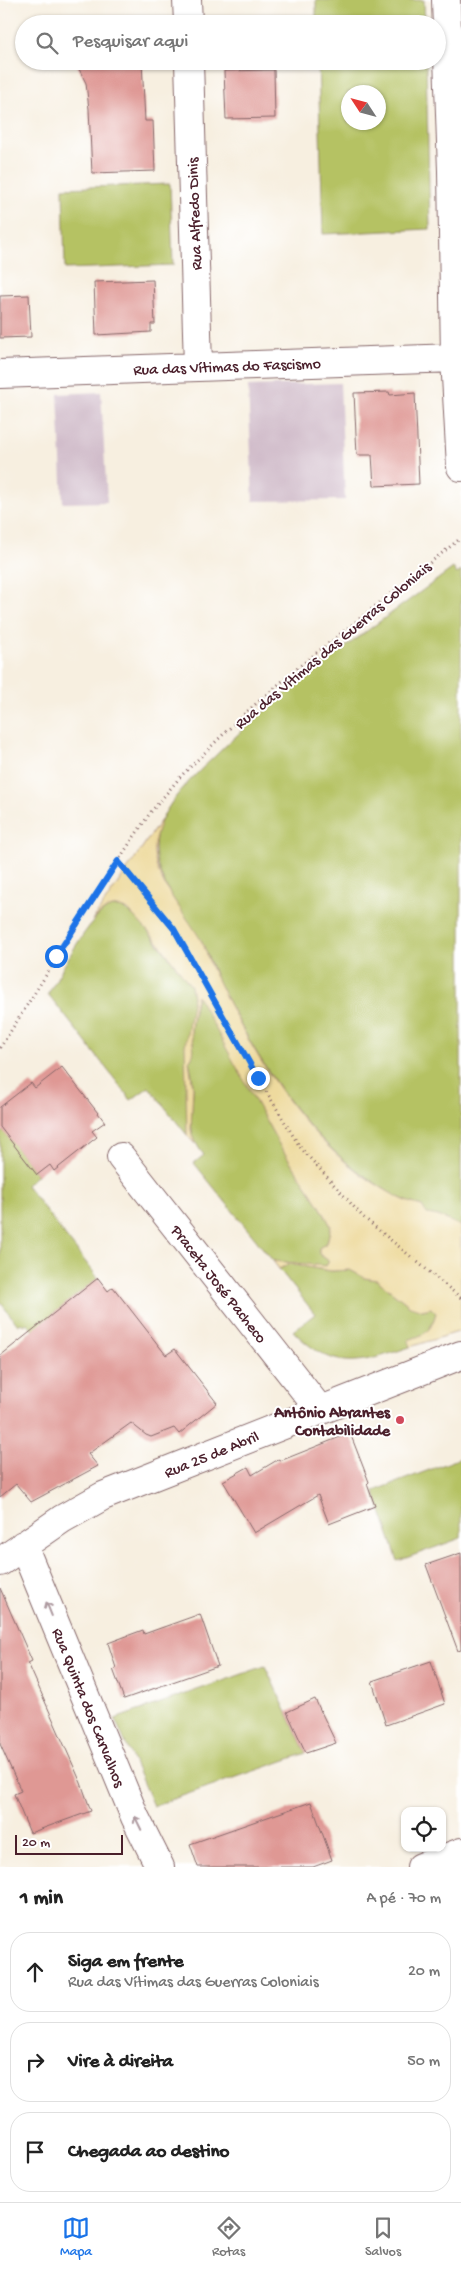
<!DOCTYPE html>
<html lang="pt">
<head>
<meta charset="utf-8">
<style>
	:root { --surface:#fff; --page:#f6f6f6; --text:#222; --muted:#767676; --line:#e0e0e0; --accent:#1a73e8 }
	body { margin:0; font-family:"Gochi Hand",sans-serif; background:var(--page); color:var(--text) }
	.controls { position:absolute; right:15px; bottom:15px; display:grid; overflow:hidden; border-radius:10px; box-shadow:0 1px 4px #0004 }
	.controls button { width:45px; height:45px; display:grid; place-items:center; padding:0; border:0; border-bottom:1px solid var(--line); background:var(--surface); color:var(--text); font:25px sans-serif }
	.compass { position:absolute; left:341px; top:85px; width:45px; height:45px; border-radius:50%; background:var(--surface); box-shadow:0 1px 4px #0004; rotate:306deg }
	.scale { position:absolute; left:15px; bottom:12px; width:108px; box-sizing:border-box; padding-left:5px; border:2px solid #4a1f2b; border-top:0; font-size:14px; line-height:18px; white-space:nowrap; color:#4a1f2b; -webkit-text-stroke:4px #fff; paint-order:stroke }
	.stop { position:absolute; width:15px; height:15px; margin:-11px; border:4px solid #1a73e8; border-radius:50%; background:#fff }
	.stop.end { background:#1a73e8; border-color:#fff; box-shadow:0 1px 5px #0008 }
	.list { margin:0; padding:0; list-style:none }
	h2 { display:flex; justify-content:space-between; align-items:center; height:65px; margin:0; padding:0 20px; font-size:21px }
	h2 small { font-size:16px; font-weight:400; color:var(--muted) }
	.list li { display:grid; grid-template-columns:32px 1fr auto; gap:15px; align-items:center; box-sizing:border-box; height:80px; margin:0 10px 10px; padding:0 10px; border:1px solid var(--line); border-radius:20px }
	.list b { display:block; font-size:19px; white-space:nowrap }
	.list p { margin:0; font-size:16px; white-space:nowrap; color:var(--muted) }
	.list em { font-size:16px; font-style:normal; color:var(--muted) }
	.icon { flex:none; width:28px; height:28px; fill:none; stroke:currentColor; stroke-width:2; stroke-linecap:round; stroke-linejoin:round }
	.map { position:relative; flex:none; width:461px; height:1867px; overflow:hidden }
	.search { position:absolute; background:var(--surface); box-shadow:0 1px 4px #0004; left:15px; right:15px; top:15px; height:55px; display:flex; align-items:center; gap:12px; box-sizing:border-box; padding:0 18px; border-radius:28px; color:var(--muted); font-size:19px }
	.sheet { height:335px; background:var(--surface) }
	nav { display:flex; justify-content:space-around; align-items:center; box-sizing:border-box; height:70px; border-top:1px solid var(--line); background:var(--surface); font-size:14px; color:var(--muted) }
	nav a { display:grid; justify-items:center; gap:2px }
	nav .on { color:var(--accent) }
	.map>svg:first-child { display:block }
	.industrial { fill:#d1bdcb }
	.green { fill:#b5c264; stroke:#807048; fill-rule:evenodd }
	.sand { fill:#eeda9e; stroke:#9c7c64 }
	.building { fill:#df9894 }
	.lines { fill:none; stroke-linecap:round; stroke-linejoin:round }
	.minor-casing { stroke:#87686a; stroke-width:30 }
	.path { stroke:#87686a; stroke-width:3; stroke-dasharray:1 4; stroke-linecap:butt }
	.minor { stroke:#fff; stroke-width:28 }
	.oneway { stroke:#ae9aa0 }
	.route { stroke:#1a73e8; stroke-width:6 }
	.poi-dot { fill:#d1495b; stroke:#fff; stroke-width:2 }
	.labels { text-anchor:middle; stroke-width:4; stroke-linejoin:round; paint-order:stroke }
	.street-label { font-size:16px; fill:#4a1f2b; stroke:#fff }
	.poi-label { font-size:16px; font-weight:bold; fill:#4a1f2b; stroke:#fff; text-anchor:end }
</style>
</head>
<body>
<div class="map">
<svg width="461" height="1867" viewBox="0 0 461 1867">
	<rect width="100%" height="100%" fill="#fff"/>
	<filter id="ink" filterUnits="userSpaceOnUse"><feTurbulence type="fractalNoise" baseFrequency=".02" numOctaves="2"/><feDisplacementMap in="SourceGraphic" scale="10" xChannelSelector="R" yChannelSelector="G"/><feConvolveMatrix kernelMatrix="1 2 1 2 8 2 1 2 1" color-interpolation-filters="sRGB"/></filter>
	<filter id="wash" filterUnits="userSpaceOnUse"><feTurbulence type="fractalNoise" baseFrequency=".0096" numOctaves="4" result="noise"/><feDisplacementMap in="SourceGraphic" scale="20" xChannelSelector="R" yChannelSelector="G"/><feGaussianBlur stdDeviation="1.12" result="paint"/><feColorMatrix in="noise" values="0 0 0 0 0 0 0 0 0 0 0 0 0 0 0 0 0 1.4 0 .05"/><feComposite in="paint" operator="in"/></filter>
	<g filter="url(#wash)">
		<rect width="100%" height="100%" fill="#f7efe0"/>
		<path class="industrial" d="M340,383L345,500L253,501L248,386Z
			M101,392L107,502L63,503L58,394Z"/>
		<path class="green" d="M316,0H424L425,24H316Z
			M318,61H426L430,229L323,234ZM348,92H378V122H348Z
			M170,184L173,265L65,269L63,188Z
			M453,568L457,574L461,571V1226L438,1216L426,1214L422,1206C404,1202 390,1193 375,1183C302,1136 258,1060 219,984C213,971 209,956 202,944C181,906 140,867 161,821C172,796 195,775 214,757C286,686 372,628 453,568Z
			M111,907H121L137,918L181,972L191,986L193,997L187,1073V1135L149,1087L131,1100L48,994C61,972 89,915 111,907Z
			M197,994L280,1146L320,1206L331,1226L327,1243L319,1248V1254L329,1261L326,1266L273,1261L194,1163L204,1155C185,1132 193,1114 193,1088C193,1079 191,1069 189,1061C198,1051 191,1041 191,1030C192,1018 195,1006 197,994Z
			M4,1131L37,1175L26,1185L98,1278L43,1322L125,1427L108,1440C79,1403 57,1360 27,1323L24,1325L21,1323L18,1325L0,1302V1134Z
			M290,1264L331,1271L350,1270L365,1278L377,1280L410,1306L422,1310L431,1308L436,1313C430,1333 427,1334 408,1340L410,1347C359,1364 335,1373 293,1331L315,1314L279,1269Z
			M461,1458V1538L398,1561L374,1491Z
			M265,1666L306,1753L153,1806L115,1719Z"/>
		<path class="sand" d="M161,820C158,831 153,842 154,853C156,885 190,917 204,946C207,954 209,963 213,971C251,1051 299,1135 374,1183C390,1193 404,1202 422,1206L427,1214L438,1216L461,1226V1331L410,1347L408,1340C426,1334 430,1333 436,1313L431,1308L422,1310L410,1306L377,1280L365,1278L350,1270L331,1271L290,1264L279,1269L273,1261L326,1266L329,1261L319,1254V1248L327,1243L331,1226L320,1206L280,1146L197,995C194,1005 192,1019 191,1030C191,1041 198,1051 189,1061L193,1087L191,1130L195,1144L187,1135L185,1046L193,997L191,986L158,942L128,910C112,902 103,910 92,921Z"/>
		<g id="blocks">
			<path class="building" d="M90,61H142L145,121H153L155,171L92,173L89,109L86,83L76,63Z
				M274,70L275,118L226,119L224,71Z
				M153,280L155,324H151V332L96,335L94,282Z
				M29,295L31,337L0,338V296Z
				M389,392L390,395L415,393L419,484L374,486L372,455H357L354,393Z
				M62,1067L105,1122L92,1131L97,1137L54,1171L50,1165L37,1175L0,1127V1107L31,1083L35,1088Z
				M98,1278L108,1291L113,1287L166,1355L175,1349L217,1403L179,1434L174,1428L151,1437L146,1435L131,1423L88,1454L98,1466L31,1502L16,1484L0,1497V1356Z
				M350,1433L369,1482L367,1484L375,1506L329,1524L318,1495L254,1533L223,1481L248,1467L252,1475L279,1459L280,1461Z
				M461,1553V1650L458,1651L426,1565Z
				M0,1588L32,1661L28,1663L81,1783L91,1811L30,1833L14,1794L21,1791L0,1744Z
				M200,1614L218,1666L124,1699L113,1669L116,1668L108,1643L143,1630L144,1634Z
				M431,1661L445,1704L386,1725L372,1681Z
				M315,1699L336,1743L306,1753L287,1712Z
				M311,1802L332,1860L313,1867H198L190,1844Z"/>
		</g>
	</g>
	<g filter="url(#ink)">
		<use href="#blocks" fill-opacity="0" stroke="#87686a" stroke-width="1"/>
		<g class="lines">
			<g class="minor-casing">
				<path id="minor" d="M187,0L188,24
					M446,0L452,171L455,358L461,467
					M189,61L198,366
					M0,374L455,358
					M121,1157L320,1410
					M23,1545L135,1817L160,1867
					M0,1562L62,1519L103,1496L461,1355
					M421,1867L461,1852"/>
			</g>
			<path class="path" d="M118,861L174,929L258,1078L300,1147L363,1217L461,1298
				M0,1048L118,861L150,813L181,776L243,715L300,666L461,538"/>
			<use href="#minor" class="minor"/>
		</g>
		<defs><path id="oneway-shaft" d="M-6 0H5M1.5-3L5.5 0L1.5 3" fill="none" stroke-width="1.6" stroke-linecap="round" stroke-linejoin="round" transform="scale(1.25)"/></defs>
		<g class="oneway">
			<use href="#oneway-shaft" transform="translate(49 1609) rotate(-112)"/>
			<use href="#oneway-shaft" transform="translate(138 1823) rotate(-116)"/>
		</g>
	</g>
	<g class="lines" filter="url(#ink)">
		<path class="route" d="M56,956L118,861L174,929L258,1078"/>
	</g>
	<circle class="poi-dot" cx="400" cy="1420" r="5"/>
	<g class="labels">
		<g class="street-label">
			<text transform="translate(193 214) rotate(-92)" y="6">Rua Alfredo Dinis</text>
			<text transform="translate(227 365) rotate(-2)" y="6">Rua das Vítimas do Fascismo</text>
			<text transform="translate(332 644) rotate(-40)" y="6">Rua das Vítimas das Guerras Coloniais</text>
			<text transform="translate(220 1283) rotate(52)" y="6">Praceta José Pacheco</text>
			<text transform="translate(211 1453) rotate(-22)" y="6">Rua 25 de Abril</text>
			<text transform="translate(90 1707) rotate(68)" y="6">Rua Quinta dos Carvalhos</text>
		</g>
		<g class="poi-label">
			<text x="390" y="1417">Antônio Abrantes<tspan x="390" dy="18">Contabilidade</tspan></text>
		</g>
	</g>
</svg>
<div class="controls">
<button><svg class="icon" aria-label="locate" viewBox="0 0 24 24"><circle cx="12" cy="12" r="6"/><path d="M12 2v4M12 18v4M2 12h4M18 12h4"/></svg></button>
</div>
<svg class="compass" viewBox="-18 -18 36 36"><path d="M0-13l5 13h-10z" fill="#e53935"/><path d="M0 13l5-13h-10z" fill="#767676"/></svg>
<div class="scale">20 m</div>
<div class="stop" style="left:56px;top:956px"></div>
<div class="stop end" style="left:258px;top:1078px"></div>
<div class="search"><svg class="icon" aria-label="search" viewBox="0 0 24 24"><circle cx="10" cy="10" r="6"/><path d="M15 15l6 6"/></svg>Pesquisar aqui</div>
</div>
<section class="sheet">
<h2>1 min<small>A pé · 70 m</small></h2>
<ul class="list">
<li><svg class="icon" aria-label="ahead" viewBox="0 0 24 24"><path d="M12 20V5M6 11l6-6 6 6"/></svg><div><b>Siga em frente</b><p>Rua das Vítimas das Guerras Coloniais</p></div><em>20 m</em></li>
<li><svg class="icon" aria-label="right" viewBox="0 0 24 24"><path d="M7 20v-9h11M14 6l5 5-5 5"/></svg><div><b>Vire à direita</b></div><em>50 m</em></li>
<li><svg class="icon" aria-label="arrive" viewBox="0 0 24 24"><path d="M6 21V4h12l-3 4 3 4H6"/></svg><div><b>Chegada ao destino</b></div></li>
</ul>
</section>
<nav>
<a class="on"><svg class="icon" aria-label="map" viewBox="0 0 24 24"><path d="M3 6l6-2 6 2 6-2v14l-6 2-6-2-6 2zM9 4v14M15 6v14"/></svg>Mapa</a>
<a><svg class="icon" aria-label="directions" viewBox="0 0 24 24"><path d="M12 3l9 9-9 9-9-9zM9 14v-3h6M13 9l2 2-2 2"/></svg>Rotas</a>
<a><svg class="icon" aria-label="saved" viewBox="0 0 24 24"><path d="M7 4h10v16l-5-4-5 4z"/></svg>Salvos</a>
</nav>
</body>
</html>
